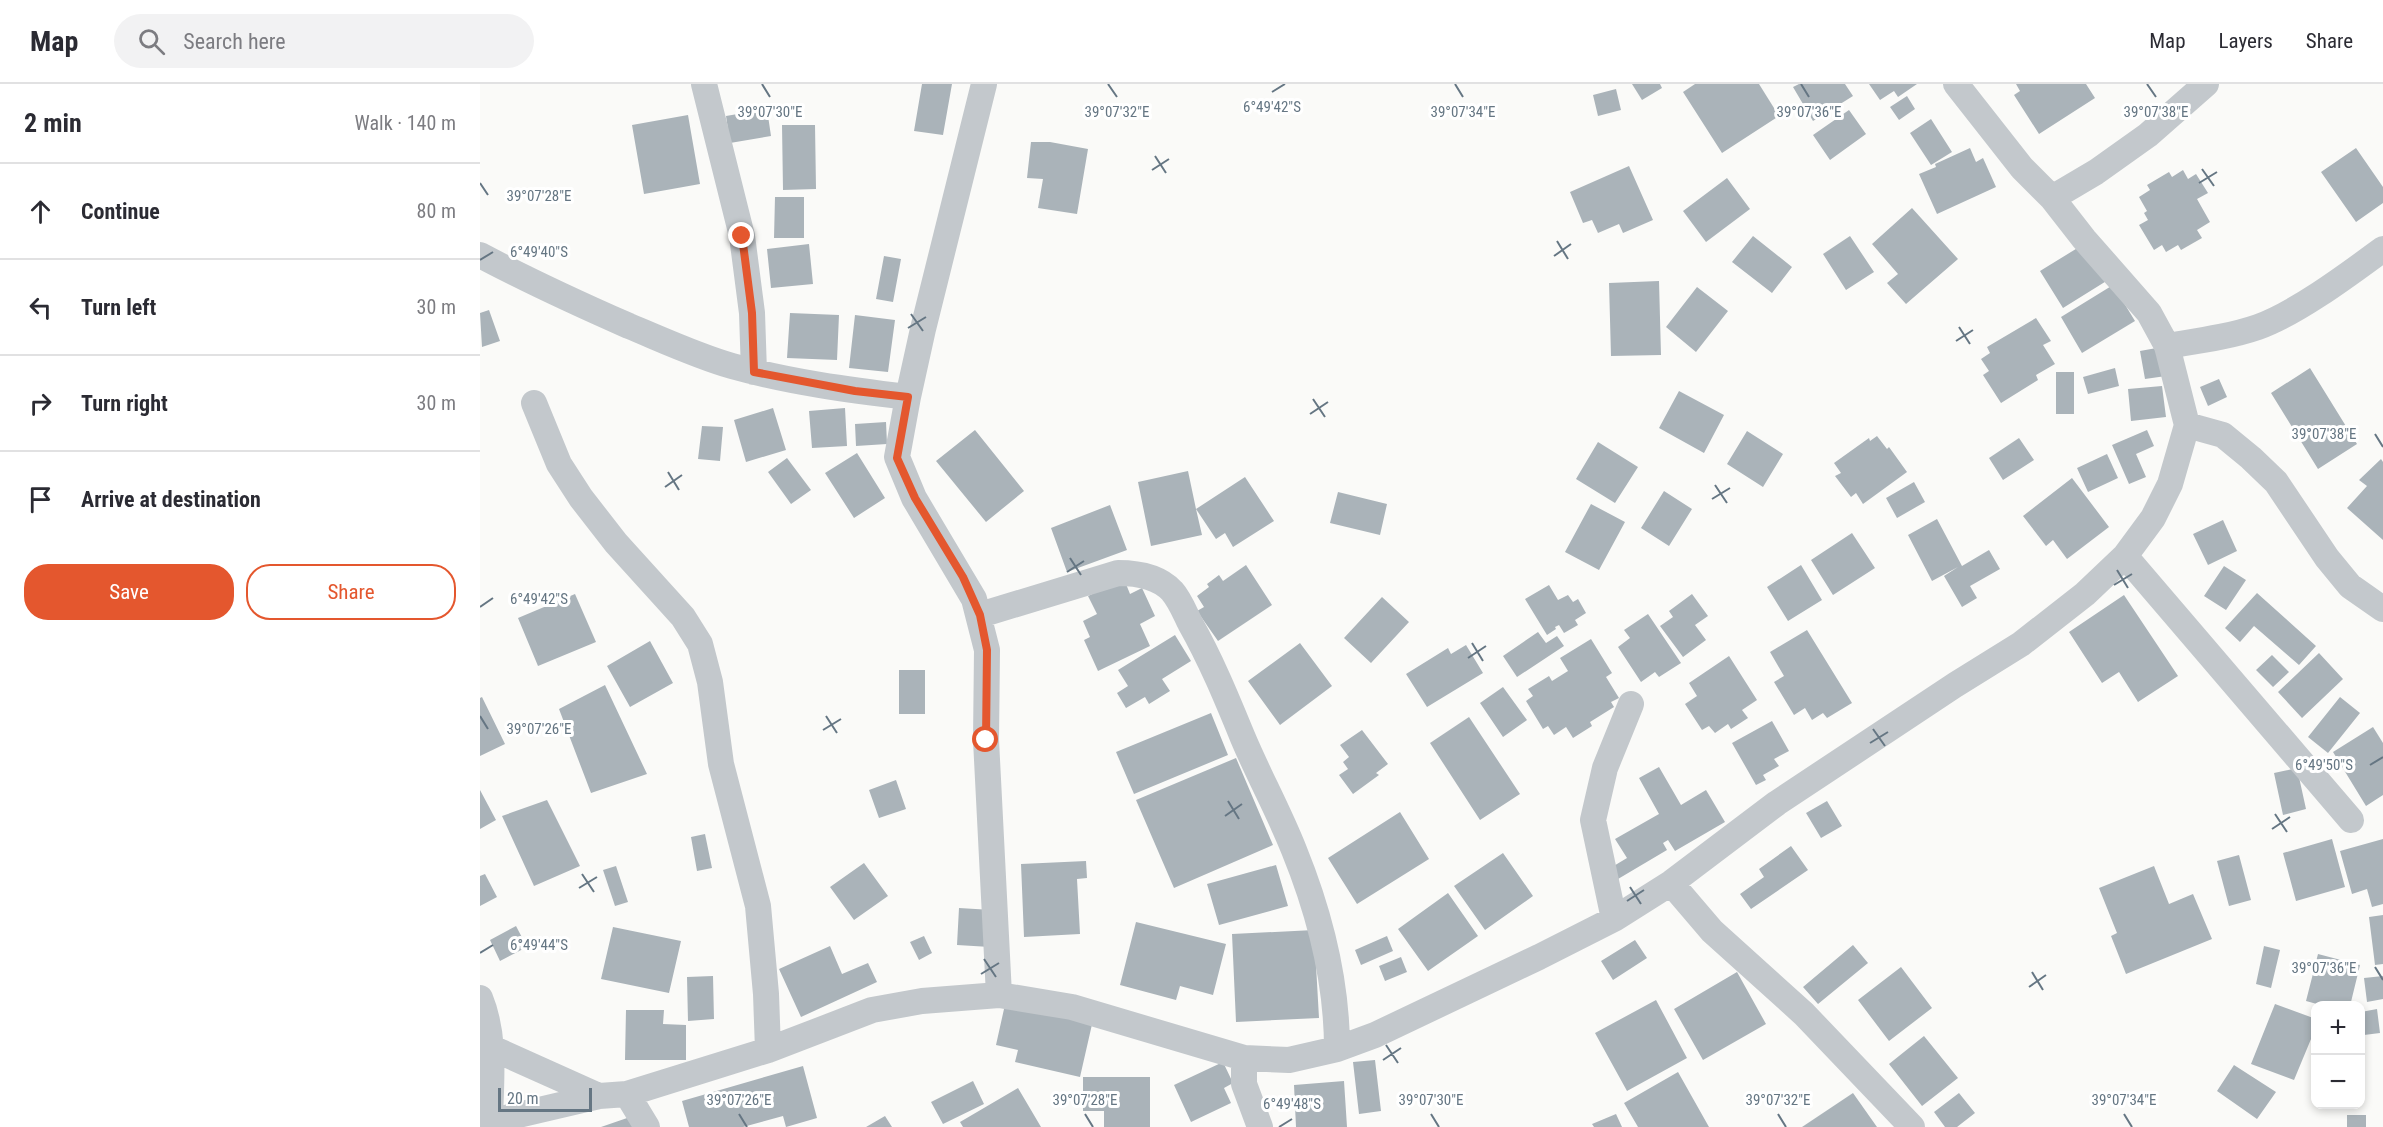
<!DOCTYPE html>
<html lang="en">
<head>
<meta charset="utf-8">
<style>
	:root { --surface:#fff; --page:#f2f2f3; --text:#2b2b33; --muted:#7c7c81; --line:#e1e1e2; --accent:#e4572e }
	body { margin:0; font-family:"Roboto Condensed",sans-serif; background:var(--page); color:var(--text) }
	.controls { position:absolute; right:18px; bottom:18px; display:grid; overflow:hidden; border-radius:12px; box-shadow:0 3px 9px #0003 }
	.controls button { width:54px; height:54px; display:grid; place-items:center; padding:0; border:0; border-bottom:2px solid var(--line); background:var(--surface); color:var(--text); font:30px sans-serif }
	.scale { position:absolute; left:18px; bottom:15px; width:94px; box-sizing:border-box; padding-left:6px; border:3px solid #657683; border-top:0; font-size:16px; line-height:21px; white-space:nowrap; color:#657683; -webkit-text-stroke:4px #fff; paint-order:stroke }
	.stop { position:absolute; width:18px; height:18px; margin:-14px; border:4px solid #e4572e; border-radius:50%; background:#fff }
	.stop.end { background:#e4572e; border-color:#fff; box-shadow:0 2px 6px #0008 }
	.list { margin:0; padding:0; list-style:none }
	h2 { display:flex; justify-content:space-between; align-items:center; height:78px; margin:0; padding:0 24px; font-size:26px }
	h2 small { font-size:20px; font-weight:400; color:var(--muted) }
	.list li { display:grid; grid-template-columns:39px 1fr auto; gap:18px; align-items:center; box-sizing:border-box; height:96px; padding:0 24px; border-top:2px solid var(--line) }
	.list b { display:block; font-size:22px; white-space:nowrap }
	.list em { font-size:20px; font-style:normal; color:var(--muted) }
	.actions { display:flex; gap:12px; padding:18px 24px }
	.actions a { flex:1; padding:14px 0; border:2px solid var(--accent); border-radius:24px; text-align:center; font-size:21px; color:var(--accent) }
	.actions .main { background:var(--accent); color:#fff }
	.icon { flex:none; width:33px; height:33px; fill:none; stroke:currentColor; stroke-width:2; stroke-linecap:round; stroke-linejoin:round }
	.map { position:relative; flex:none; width:1903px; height:1043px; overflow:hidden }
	header { display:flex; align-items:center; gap:36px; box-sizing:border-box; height:84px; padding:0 30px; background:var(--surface); border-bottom:2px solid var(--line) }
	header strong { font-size:28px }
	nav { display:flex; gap:33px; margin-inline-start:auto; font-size:21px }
	.search { width:420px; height:54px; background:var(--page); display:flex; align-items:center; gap:15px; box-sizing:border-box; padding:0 21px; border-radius:33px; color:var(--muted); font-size:22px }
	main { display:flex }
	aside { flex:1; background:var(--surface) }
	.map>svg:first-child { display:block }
	.building { fill:#aab3b9 }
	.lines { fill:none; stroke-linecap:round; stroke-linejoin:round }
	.minor { stroke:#c3c8cc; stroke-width:26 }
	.route { stroke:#e4572e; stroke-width:8 }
	.ticks { fill:none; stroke:#657683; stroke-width:2 }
	.ticks-label { font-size:15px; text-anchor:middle; fill:#657683; stroke:#fff; stroke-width:6; stroke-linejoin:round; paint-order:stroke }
</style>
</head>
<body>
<header>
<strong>Map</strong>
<div class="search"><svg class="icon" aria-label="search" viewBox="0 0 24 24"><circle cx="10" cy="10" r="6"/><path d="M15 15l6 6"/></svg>Search here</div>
<nav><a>Map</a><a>Layers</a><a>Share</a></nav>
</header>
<main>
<aside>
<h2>2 min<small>Walk · 140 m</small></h2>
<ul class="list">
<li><svg class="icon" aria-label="ahead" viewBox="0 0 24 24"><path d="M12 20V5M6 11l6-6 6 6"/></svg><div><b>Continue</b></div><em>80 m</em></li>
<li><svg class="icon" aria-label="left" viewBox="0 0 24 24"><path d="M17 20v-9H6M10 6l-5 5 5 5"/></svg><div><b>Turn left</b></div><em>30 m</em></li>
<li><svg class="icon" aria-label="right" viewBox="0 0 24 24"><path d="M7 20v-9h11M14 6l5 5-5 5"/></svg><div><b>Turn right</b></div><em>30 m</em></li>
<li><svg class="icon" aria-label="arrive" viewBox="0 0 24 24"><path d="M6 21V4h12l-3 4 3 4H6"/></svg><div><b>Arrive at destination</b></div></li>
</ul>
<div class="actions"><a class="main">Save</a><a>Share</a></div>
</aside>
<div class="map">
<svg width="1903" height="1043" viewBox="0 0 1903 1043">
	<rect width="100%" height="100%" fill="#fafaf8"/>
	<path class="building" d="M442,0H472L463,51L434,47Z
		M1152,0H1180L1182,4L1162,16Z
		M1215,0H1279L1299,32L1242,69L1203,8Z
		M1319,0H1365L1373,12L1333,37L1313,3Z
		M1389,0H1437L1418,13L1414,7L1400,16Z
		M1536,0H1606L1615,14L1559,50L1534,11L1540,7Z
		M1136,5L1141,26L1118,32L1113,11Z
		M1427,12L1435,25L1419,36L1410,23Z
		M287,25L291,52L250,59L246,32Z
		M1369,26L1386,50L1350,76L1333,51Z
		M208,31L220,100L164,110L152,41Z
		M1451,35L1472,68L1451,81L1430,49Z
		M302,41H335L336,105L303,106Z
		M551,58H570L608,65L597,130L558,124L563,95L547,94Z
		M1490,64L1496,78L1503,74L1516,103L1457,130L1439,90L1456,83L1455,80Z
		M1876,64L1903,103V119L1876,138L1841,88Z
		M1149,82L1173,136L1143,149L1139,140L1118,149L1112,136L1103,139L1090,108Z
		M1703,86L1708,95L1716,90L1728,109L1717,115L1730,138L1717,146L1722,154L1701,166L1698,161L1686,168L1682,161L1674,166L1659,141L1668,136L1664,129L1667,127L1659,113L1670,106L1667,101L1689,88L1692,93Z
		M1247,94L1270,125L1226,158L1203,127Z
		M295,113H324V154H294Z
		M1432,124L1478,175L1426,220L1407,199L1418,190L1392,160Z
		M1273,152L1312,183L1292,209L1252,178Z
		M1370,152L1394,188L1366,206L1343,170Z
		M329,160L333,200L291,204L287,165Z
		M1604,160L1628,196L1583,224L1560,187Z
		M404,172L421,175L413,218L396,215Z
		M1179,197L1181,271L1131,272L1129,199Z
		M1633,201L1655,237L1602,269L1581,233Z
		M1217,203L1248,227L1216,268L1186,243Z
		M9,226L20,257L2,263L0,229Z
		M310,229L359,231L357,276L307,274Z
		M375,231L415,236L408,288L369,284Z
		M1556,234L1571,257L1563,261L1575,280L1556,291L1558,296L1521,319L1503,291L1509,287L1501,275L1510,269L1507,263Z
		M1682,263L1686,292L1665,295L1660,267Z
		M1635,284L1639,302L1608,310L1603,293Z
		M1830,284L1877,360L1838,385L1791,309Z
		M1576,288H1594V330H1576Z
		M1739,295L1747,313L1728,322L1720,303Z
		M1682,302L1686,333L1651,337L1648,305Z
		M1199,307L1244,331L1224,369L1179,344Z
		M293,324L306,366L266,378L254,336Z
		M365,324L367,362L332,364L329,327Z
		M406,338L407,360L376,362L375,340Z
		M222,342L243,343L240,377L218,375Z
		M495,346L544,407L506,438L456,377Z
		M1667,346L1674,362L1656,370L1666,393L1649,400L1632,361Z
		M1267,347L1303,370L1283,403L1247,380Z
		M1397,352L1407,365L1409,363L1427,388L1383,420L1376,409L1371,413L1355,392L1361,389L1354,379L1389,354L1390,357Z
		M1539,354L1554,376L1523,396L1509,374Z
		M1118,358L1158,383L1135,419L1096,395Z
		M377,369L405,414L374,434L345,389Z
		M1627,370L1638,394L1608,408L1597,384Z
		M307,374L331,406L311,420L288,388Z
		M1901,375L1903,378V456L1867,424L1887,402L1879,396Z
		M708,387L716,425L765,393L794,437L753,463L745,449L736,455L716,425L722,451L671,462L658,398Z
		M1592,394L1629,443L1587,475L1573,456L1566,462L1543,432Z
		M1434,398L1445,418L1417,434L1406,414Z
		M1184,407L1212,425L1189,462L1161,444Z
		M858,408L907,420L900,451L850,439Z
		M1111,420L1145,438L1119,486L1085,468Z
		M630,421L647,466L587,488L571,444Z
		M1457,435L1482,482L1509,466L1520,485L1490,502L1497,514L1482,523L1464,492L1478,483L1452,497L1428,451Z
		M1743,436L1757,467L1728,481L1713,450Z
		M1372,449L1395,484L1353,511L1331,476Z
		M766,481L792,521L738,557L717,527L724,523L717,512L729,503L727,500L739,491L743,497Z
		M1321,481L1342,516L1308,537L1287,503Z
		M1744,482L1766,496L1746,526L1724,512Z
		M644,495L650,510L662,504L675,532L660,540L670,562L618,587L604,556L610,553L603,537L617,530L608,512Z
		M1069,501L1078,516L1088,511L1093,518L1098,515L1106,529L1095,536L1098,541L1084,549L1079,541L1075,543L1076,545L1067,551L1045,515Z
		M1777,509L1836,562L1819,581L1774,542L1760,558L1745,544Z
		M95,510L116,558L58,582L38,534Z
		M1212,510L1228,532L1215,541L1226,556L1203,573L1180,542L1193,533L1189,527Z
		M1644,511L1698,592L1658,618L1639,588L1622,599L1589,548Z
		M902,513L929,538L891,579L864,554Z
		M1168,530L1201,579L1179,593L1175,588L1161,598L1138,563L1150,554L1144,546Z
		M1327,546L1372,619L1347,634L1343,629L1332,636L1325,624L1314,631L1294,598L1304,592L1290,568Z
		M1058,548L1066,559L1077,552L1084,562L1037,593L1023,572Z
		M695,551L711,577L682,595L690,607L669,620L665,613L646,624L637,609L648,602L638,586Z
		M1111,555L1132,589L1126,593L1139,614L1131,618L1134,623L1110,638L1112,642L1093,654L1086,643L1074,651L1068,642L1063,645L1046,617L1053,612L1048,605L1069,592L1072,597L1088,587L1080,574Z
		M170,557L193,599L150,623L127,582Z
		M820,559L852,602L800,641L768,597Z
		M986,561L1003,589L947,623L926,590L968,564L971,570Z
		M1839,569L1863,595L1822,634L1798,608Z
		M1792,571L1809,588L1793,603L1776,586Z
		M1249,572L1277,616L1262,626L1268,634L1251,645L1248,640L1235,649L1229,642L1222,646L1205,620L1217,612L1209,599Z
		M419,586H445V630H419Z
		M125,601L167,690L111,709L79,625Z
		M1023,603L1047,636L1023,653L1000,619Z
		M2,613L25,660L0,672V614Z
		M1860,613L1880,629L1848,669L1828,653Z
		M731,629L748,671L654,710L636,668Z
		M989,633L1040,710L1000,736L950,659Z
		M1292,637L1309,667L1294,675L1299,682L1283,691L1286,696L1276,701L1252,659Z
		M1893,643L1903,659V711L1886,722L1853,668Z
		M882,646L908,680L896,689L899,691L873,710L859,691L868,685L863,678L869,673L860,661Z
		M756,674L793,761L694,804L656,716Z
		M1179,683L1201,721L1226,706L1245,738L1195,767L1188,756L1183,759L1187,766L1138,795L1132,783L1147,774L1135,755L1179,730L1159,694Z
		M1817,684L1826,725L1803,731L1794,689Z
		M416,696L426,725L399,734L389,706Z
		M0,706L16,736L0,745Z
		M67,716L100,782L54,802L22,732Z
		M1347,717L1362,742L1341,754L1326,729Z
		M920,728L949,775L877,820L848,774Z
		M225,750L232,784L217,787L211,753Z
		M1852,755L1865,803L1816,817L1803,769Z
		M1903,755V820L1892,823L1887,805L1872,810L1860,767Z
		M1311,762L1328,786L1271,825L1260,810L1284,793L1279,785Z
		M1023,769L1053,812L1005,846L974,802Z
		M1759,771L1771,816L1749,822L1737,777Z
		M606,777L607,794L597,795L600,850L544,853L541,780Z
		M384,779L408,812L374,836L350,803Z
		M796,781L808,822L739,841L727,800Z
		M136,782L148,818L135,822L123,786Z
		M1674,782L1689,820L1713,810L1732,855L1646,890L1631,852L1637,849L1619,804Z
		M5,790L17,813L0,822V792Z
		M968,809L998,852L948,887L918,845Z
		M479,824L512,826L510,863L477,861Z
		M1903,831V880L1895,881L1889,833Z
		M656,838L746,860L733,911L700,902L696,916L640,901Z
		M36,842L47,863L20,877L10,856Z
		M133,843L201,857L189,909L121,895Z
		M834,846L839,934L756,938L752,850Z
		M444,852L452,869L439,876L430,858Z
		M907,852L913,867L881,881L875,866Z
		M1155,856L1167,874L1133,896L1121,877Z
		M1373,861L1388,879L1338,920L1323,903Z
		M350,862L362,890L388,879L397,898L321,933L299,885Z
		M1784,862L1800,866L1791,904L1776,900Z
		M1838,870L1880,881L1870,922H1844L1826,917Z
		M921,873L927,888L905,897L899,882Z
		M1421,883L1452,924L1409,957L1378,916Z
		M1257,888L1286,940L1223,976L1194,925Z
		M233,892L234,935L208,937L207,893Z
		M1903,892V915L1887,918L1884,894Z
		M526,916L613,936L600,993L535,978L538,966L516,961Z
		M1176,916L1207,974L1147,1007L1115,949Z
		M1795,920L1836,935V943L1814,996L1771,980Z
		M1897,925L1900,949L1884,951L1881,928Z
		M146,926H184L183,940L206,941V976H145Z
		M1444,952L1478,994L1442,1022L1409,980Z
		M895,976L901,1027L879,1030L873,978Z
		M743,978L753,999L744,1004L751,1019L711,1038L694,1001Z
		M1754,981L1796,1008L1777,1035L1737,1007Z
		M323,982L337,1034L306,1043L303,1032L263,1043H209L202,1017Z
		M1198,988L1229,1043H1158L1144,1019Z
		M603,993H670V1043H624V1027H603Z
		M493,997L504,1020L463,1040L451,1018Z
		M864,997L867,1043H816L814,1001Z
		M538,1004L561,1043H483L480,1038Z
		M1373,1009L1397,1043H1322Z
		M1479,1009L1495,1029L1477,1043H1465L1454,1028Z
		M1136,1030L1142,1043H1114L1112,1040Z
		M1867,1031H1886V1043H1867Z
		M405,1032L412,1043H386Z
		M150,1033L153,1043H121Z"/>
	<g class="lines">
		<path class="minor" d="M224,0L262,152L272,229L274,288
			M504,0L443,245L428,313L417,373L434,414L494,515L507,566L506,656L519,911
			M1572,114L1616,88L1668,51L1726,0
			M0,171C49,197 99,220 149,242C183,256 217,272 252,282C309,298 369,306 428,313
			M1687,262C1717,257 1749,253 1778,243C1817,229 1869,190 1903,165
			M54,319L79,380L101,414L136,459L203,533L220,560L230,598L241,680L278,822L286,910L288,966
			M1707,341L1743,351L1771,374L1796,398L1847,474L1870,502L1903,525
			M1645,472L1871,736
			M500,531L638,489C657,489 678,492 692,507C700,516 705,529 710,539C731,576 747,615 763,654C779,692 799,728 814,766C840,830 857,895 857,965
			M1191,799L1232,847L1324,930L1432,1043
			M1134,835L1113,736L1125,684L1151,620
			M0,914C16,953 11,995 10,1037
			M12,964L119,1012
			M764,974V1000L780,1043
			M147,1010L167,1043
			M0,1040L119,1012L147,1010L288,966L392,926L442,917L519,911L592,923L764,974L809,976L857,965L895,951L1059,873L1134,835L1191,799L1297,719L1475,601L1541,560L1605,510L1645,472L1673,434L1690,400L1707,341L1687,262L1669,229L1604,155L1572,114L1542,84L1476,0"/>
	</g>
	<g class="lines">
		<path class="route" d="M262,152L272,229L274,288L375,307L428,313L417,374L435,414L483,493L500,531L507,566L506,656"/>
	</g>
	<path class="ticks" d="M282,0L290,13M628,0L637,13M975,0L983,13M1321,0L1329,13M1667,0L1676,13M792,8L805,0M675,72L686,89M1722,85L1734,102M672,86L689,75M0,99L8,111M1719,99L1737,88M1077,157L1088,175M1074,172L1091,160M0,176L13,168M431,230L443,247M1479,243L1490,260M428,244L446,233M1476,257L1493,246M833,315L845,333M830,330L848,318M1895,350L1903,363M188,388L199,406M1235,401L1247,419M185,403L202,391M1232,415L1250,404M590,474L601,491M1637,486L1648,504M587,488L604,477M1634,501L1652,490M0,523L13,514M992,559L1003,577M988,574L1006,562M0,632L8,645M346,632L357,649M1393,645L1405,662M343,646L361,635M1390,659L1408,648M1890,681L1903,673M748,717L759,735M1795,730L1807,748M745,732L762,720M1792,745L1810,733M102,790L114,808M1150,803L1161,820M99,804L117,793M1147,817L1164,806M0,869L13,861M504,875L516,893M1895,883L1903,896M1552,888L1563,906M501,890L519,879M1549,903L1566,891M906,961L918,979M903,976L921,964M259,1030L267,1043M605,1030L613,1043M951,1030L959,1043M1298,1030L1306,1043M1644,1030L1652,1043M799,1043L812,1035"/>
	<g class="ticks-label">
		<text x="792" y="28">6°49'42"S</text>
		<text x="290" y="33">39°07'30"E</text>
		<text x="637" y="33">39°07'32"E</text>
		<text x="983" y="33">39°07'34"E</text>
		<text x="1329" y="33">39°07'36"E</text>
		<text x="1676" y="33">39°07'38"E</text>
		<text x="59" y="117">39°07'28"E</text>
		<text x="59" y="173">6°49'40"S</text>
		<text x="1844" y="355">39°07'38"E</text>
		<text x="59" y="520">6°49'42"S</text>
		<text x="59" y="650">39°07'26"E</text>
		<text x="1844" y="686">6°49'50"S</text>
		<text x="59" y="866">6°49'44"S</text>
		<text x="1844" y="889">39°07'36"E</text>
		<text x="259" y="1021">39°07'26"E</text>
		<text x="605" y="1021">39°07'28"E</text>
		<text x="951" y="1021">39°07'30"E</text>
		<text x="1298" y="1021">39°07'32"E</text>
		<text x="1644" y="1021">39°07'34"E</text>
		<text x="812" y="1025">6°49'48"S</text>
	</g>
</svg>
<div class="controls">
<button>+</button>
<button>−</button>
</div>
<div class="scale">20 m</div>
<div class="stop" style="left:506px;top:656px"></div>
<div class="stop end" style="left:262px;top:152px"></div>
</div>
</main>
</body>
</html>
